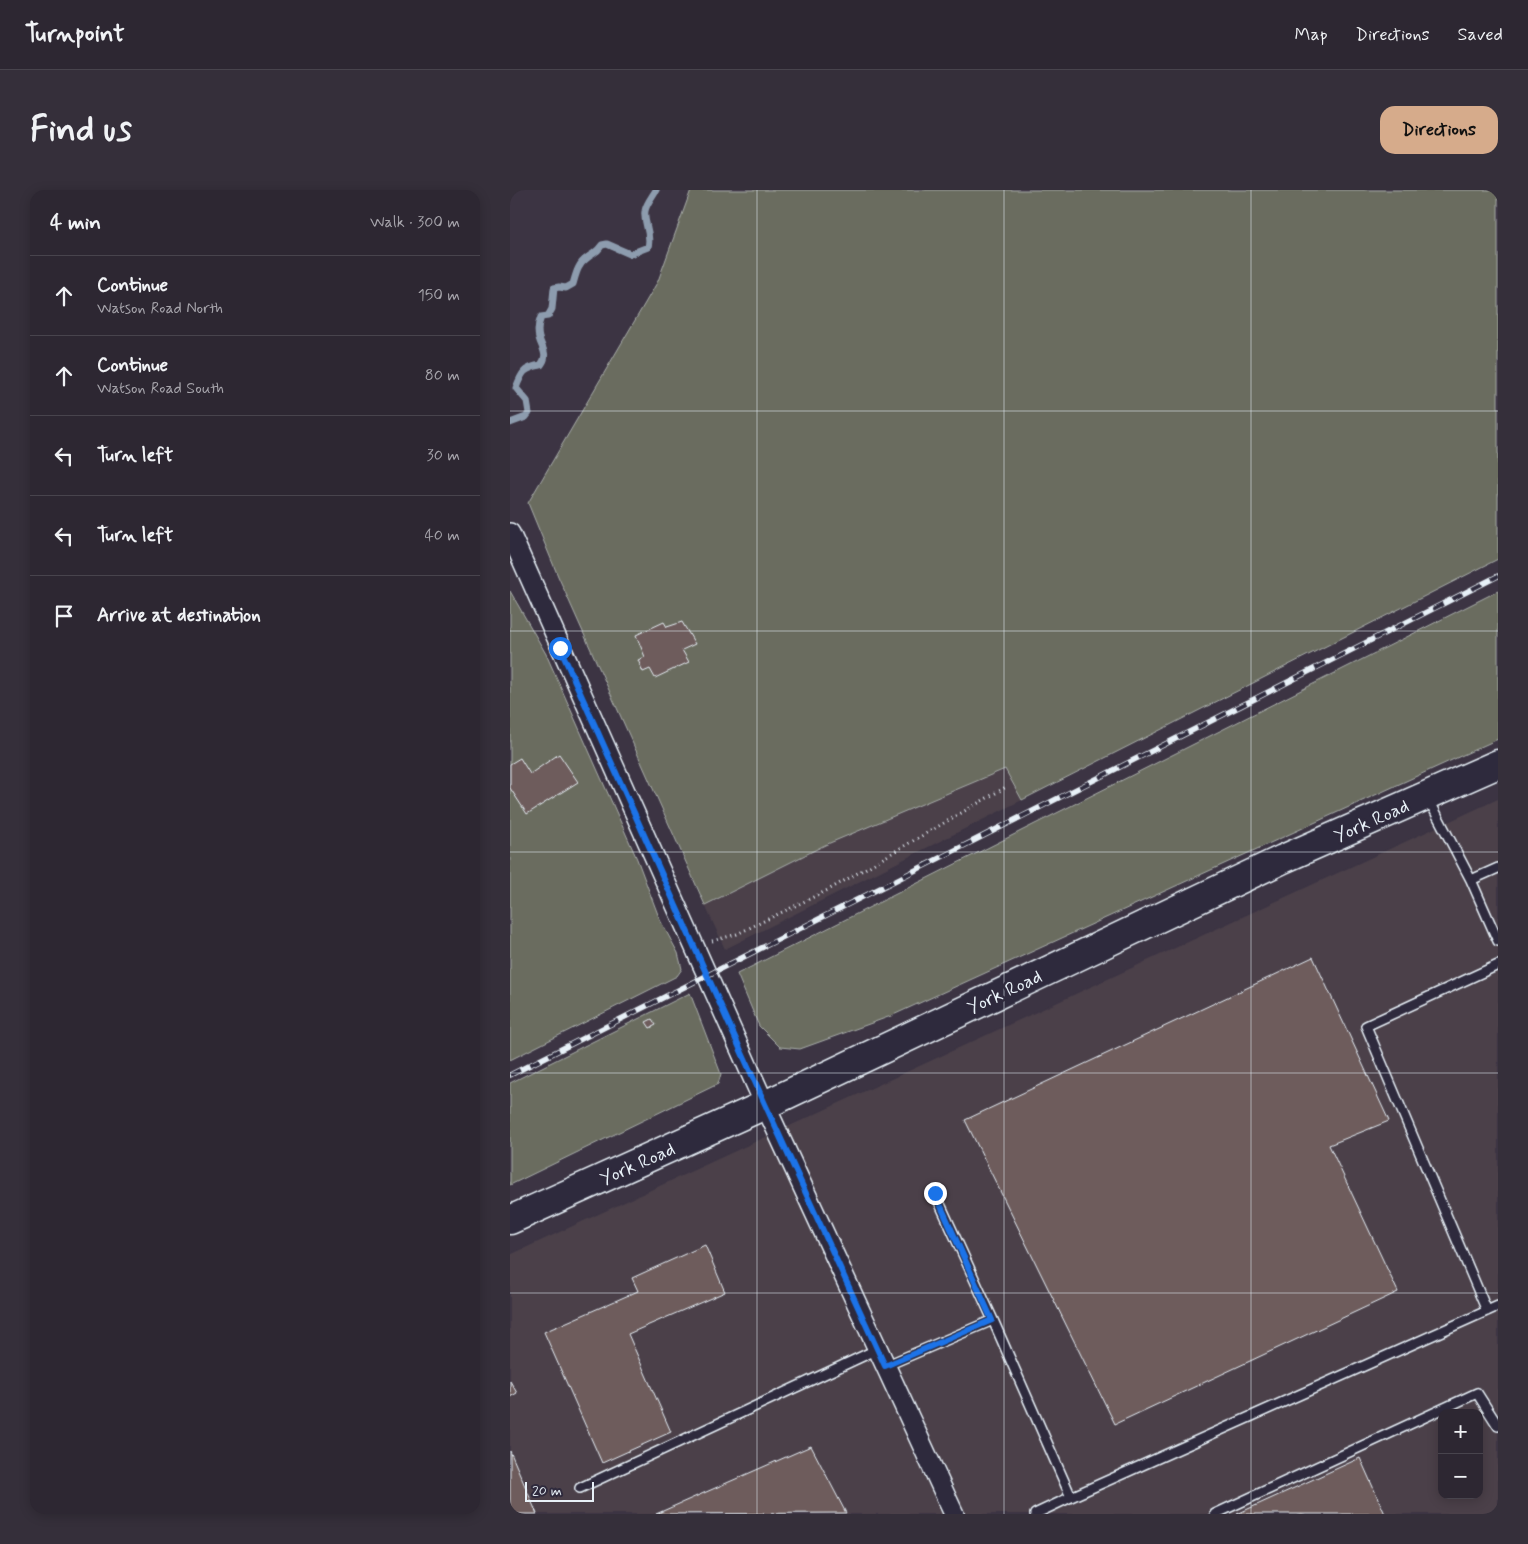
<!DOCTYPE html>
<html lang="en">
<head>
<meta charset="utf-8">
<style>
	:root { --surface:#2d2732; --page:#352f3a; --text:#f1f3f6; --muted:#a7a5ac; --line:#48444d; --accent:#d6ab8b }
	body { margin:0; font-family:Mynerve,sans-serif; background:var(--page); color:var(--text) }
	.controls { position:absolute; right:15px; bottom:15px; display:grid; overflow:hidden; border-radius:10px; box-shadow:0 2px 12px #0003 }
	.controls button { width:45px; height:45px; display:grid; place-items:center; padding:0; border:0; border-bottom:1px solid var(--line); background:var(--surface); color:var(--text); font:25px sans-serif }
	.scale { position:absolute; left:15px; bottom:12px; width:69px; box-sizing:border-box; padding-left:5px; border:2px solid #e8f1f8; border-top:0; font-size:14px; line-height:18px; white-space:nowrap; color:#e8f1f8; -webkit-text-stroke:4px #2f2a3d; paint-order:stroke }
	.stop { position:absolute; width:15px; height:15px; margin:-11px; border:4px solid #1a73e8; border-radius:50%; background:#fff }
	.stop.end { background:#1a73e8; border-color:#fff; box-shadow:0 1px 5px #0008 }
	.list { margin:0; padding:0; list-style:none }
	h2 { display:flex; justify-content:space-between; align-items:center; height:65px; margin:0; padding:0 20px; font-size:21px }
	h2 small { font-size:16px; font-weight:400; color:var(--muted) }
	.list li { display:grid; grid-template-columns:32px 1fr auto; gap:15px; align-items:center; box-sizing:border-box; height:80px; padding:0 20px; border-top:1px solid var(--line) }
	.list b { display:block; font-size:19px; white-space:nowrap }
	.list p { margin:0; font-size:16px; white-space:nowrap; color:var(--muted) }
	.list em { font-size:16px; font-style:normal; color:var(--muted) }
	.icon { flex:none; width:28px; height:28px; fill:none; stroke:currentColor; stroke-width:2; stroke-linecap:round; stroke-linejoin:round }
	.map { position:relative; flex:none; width:988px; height:1324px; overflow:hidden; border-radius:15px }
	header { display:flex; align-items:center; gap:30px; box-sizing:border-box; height:70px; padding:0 25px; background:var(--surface); border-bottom:1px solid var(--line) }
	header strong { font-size:24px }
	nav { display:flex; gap:28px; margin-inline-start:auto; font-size:18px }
	.intro { display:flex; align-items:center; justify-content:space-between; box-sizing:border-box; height:120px; padding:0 30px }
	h1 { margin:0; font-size:35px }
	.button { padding:12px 22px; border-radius:15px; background:var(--accent); color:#111; font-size:18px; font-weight:700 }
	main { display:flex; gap:30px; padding:0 30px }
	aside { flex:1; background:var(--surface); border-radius:15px; box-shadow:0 2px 12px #0003 }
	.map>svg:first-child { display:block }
	.built { fill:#4b404a; fill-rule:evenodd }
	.green { fill:#6a6c5e; stroke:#a9aeab }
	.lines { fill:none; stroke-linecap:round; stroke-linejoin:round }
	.stream { stroke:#8d9cae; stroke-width:7 }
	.building { fill:#6e5c5b; stroke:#e8f1f8 }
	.service-casing { stroke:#e8f1f8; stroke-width:12 }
	.minor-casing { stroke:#e8f1f8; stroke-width:22 }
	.primary-casing { stroke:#e8f1f8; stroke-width:31 }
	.path { stroke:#e8f1f8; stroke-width:3; stroke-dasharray:1 4; stroke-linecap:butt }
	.service { stroke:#2f2a3d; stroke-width:9 }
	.minor { stroke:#2f2a3d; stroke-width:19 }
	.primary { stroke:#2f2a3d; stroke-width:28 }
	.rail-casing { stroke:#e8f1f8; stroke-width:5.5 }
	.rail { stroke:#2f2a3d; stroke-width:4; stroke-dasharray:11; stroke-linecap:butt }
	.route { stroke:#1a73e8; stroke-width:6 }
	.grid { fill:none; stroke:#e8f1f8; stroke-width:1; stroke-opacity:0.55 }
	.labels { text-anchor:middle; stroke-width:5; stroke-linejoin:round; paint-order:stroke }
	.street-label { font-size:19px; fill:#e8f1f8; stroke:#2f2a3d }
</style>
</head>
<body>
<header>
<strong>Turnpoint</strong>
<nav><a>Map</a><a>Directions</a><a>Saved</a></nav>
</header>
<div class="intro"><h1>Find us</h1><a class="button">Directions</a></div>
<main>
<aside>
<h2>4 min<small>Walk · 300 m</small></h2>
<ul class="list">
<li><svg class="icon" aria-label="ahead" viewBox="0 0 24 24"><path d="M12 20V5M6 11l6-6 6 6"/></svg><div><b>Continue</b><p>Watson Road North</p></div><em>150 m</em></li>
<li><svg class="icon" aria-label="ahead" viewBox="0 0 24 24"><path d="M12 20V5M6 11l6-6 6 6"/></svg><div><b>Continue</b><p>Watson Road South</p></div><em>80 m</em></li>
<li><svg class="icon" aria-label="left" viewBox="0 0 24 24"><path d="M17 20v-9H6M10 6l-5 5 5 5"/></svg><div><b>Turn left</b></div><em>30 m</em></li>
<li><svg class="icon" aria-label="left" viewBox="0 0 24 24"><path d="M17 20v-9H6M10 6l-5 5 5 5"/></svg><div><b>Turn left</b></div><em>40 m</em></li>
<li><svg class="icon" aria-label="arrive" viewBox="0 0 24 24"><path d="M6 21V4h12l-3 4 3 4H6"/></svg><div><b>Arrive at destination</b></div></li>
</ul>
</aside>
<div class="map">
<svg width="988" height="1324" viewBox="0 0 988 1324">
	<rect width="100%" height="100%" fill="#3c3443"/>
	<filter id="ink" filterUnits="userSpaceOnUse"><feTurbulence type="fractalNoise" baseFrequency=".02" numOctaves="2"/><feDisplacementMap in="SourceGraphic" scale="10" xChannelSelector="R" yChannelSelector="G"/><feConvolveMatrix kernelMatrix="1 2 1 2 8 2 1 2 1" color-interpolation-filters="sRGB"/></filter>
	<g filter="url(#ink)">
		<path class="built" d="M495,579L512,610L215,759L195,715L315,655Z
			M988,609V1324H0V1065ZM932,1223H969V1305H932Z"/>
		<path class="green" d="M181,0H988V369L512,610L495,579L315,655L195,715L48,386L18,313L148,91Z
			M0,401L36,464L127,669L150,730L168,763L172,779L167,786L0,870Z
			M988,401V549L381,826L290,859L270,857L249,836L227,784Z
			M180,803L211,884L208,894L0,995V893Z"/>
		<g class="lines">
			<path class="stream" d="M0,233L16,227L19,223L17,211L6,198C12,182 14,178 31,175C39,165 32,159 29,148C27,140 28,134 31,127L38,126L42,119L44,98L49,97L56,98L63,94C66,84 68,74 77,68C84,62 86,64 92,55L97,54L120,64L138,57C142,43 133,33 135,21C136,14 142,7 146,0"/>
		</g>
		<path class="building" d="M154,432L157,437L172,432L185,454L172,460L179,472L145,488L140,479L133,482L128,470L135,467L126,445Z
			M49,564L68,592L17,624L0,598V574L10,568L20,584Z
			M803,767L879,931L819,955L888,1102L605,1234L455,930Z
			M142,829L146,835L140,838L136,832Z
			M195,1055L215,1102L118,1144L161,1242L92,1273L34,1142L128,1101L122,1088Z
			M0,1191L7,1203L0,1207Z
			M301,1256L336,1323L146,1324Z
			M0,1261L27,1324H0Z
			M850,1268L875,1324H727Z"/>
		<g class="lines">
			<g class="service-casing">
				<path id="service" d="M918,608L961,690L988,678
					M961,690L988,751
					M977,1121L856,836L988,775
					M483,1130L561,1307L525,1324
					M375,1176L483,1130L425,1003
					M70,1298L368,1159
					M561,1307L988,1116
					M705,1324L967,1203L988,1236"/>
			</g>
			<g class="minor-casing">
				<path id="minor" d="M0,343L255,915L444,1324"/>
			</g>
			<g class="primary-casing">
				<path id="primary" d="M0,1030L255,915L773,669L988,574"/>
			</g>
			<path class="path" d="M202,751L227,744L320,699L496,597"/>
			<use href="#service" class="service"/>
			<use href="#minor" class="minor"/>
			<use href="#primary" class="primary"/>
			<g class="rail-casing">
				<path id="rail" d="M0,885L988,386"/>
			</g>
			<use href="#rail" class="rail"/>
		</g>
	</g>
	<g class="lines" filter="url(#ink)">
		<path class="route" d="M50,458L255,914L375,1176L482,1130L425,1003"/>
	</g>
	<path class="grid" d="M247,0V1324M494,0V1324M741,0V1324M0,221H988M0,441H988M0,662H988M0,883H988M0,1103H988"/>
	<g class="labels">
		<g class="street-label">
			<text transform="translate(861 630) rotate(-24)" y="7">York Road</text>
			<text transform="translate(494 801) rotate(-25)" y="7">York Road</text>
			<text transform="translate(127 973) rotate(-24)" y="7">York Road</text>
		</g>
	</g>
</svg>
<div class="controls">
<button>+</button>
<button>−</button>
</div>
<div class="scale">20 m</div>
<div class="stop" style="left:50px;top:458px"></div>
<div class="stop end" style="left:425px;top:1003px"></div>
</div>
</main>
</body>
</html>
